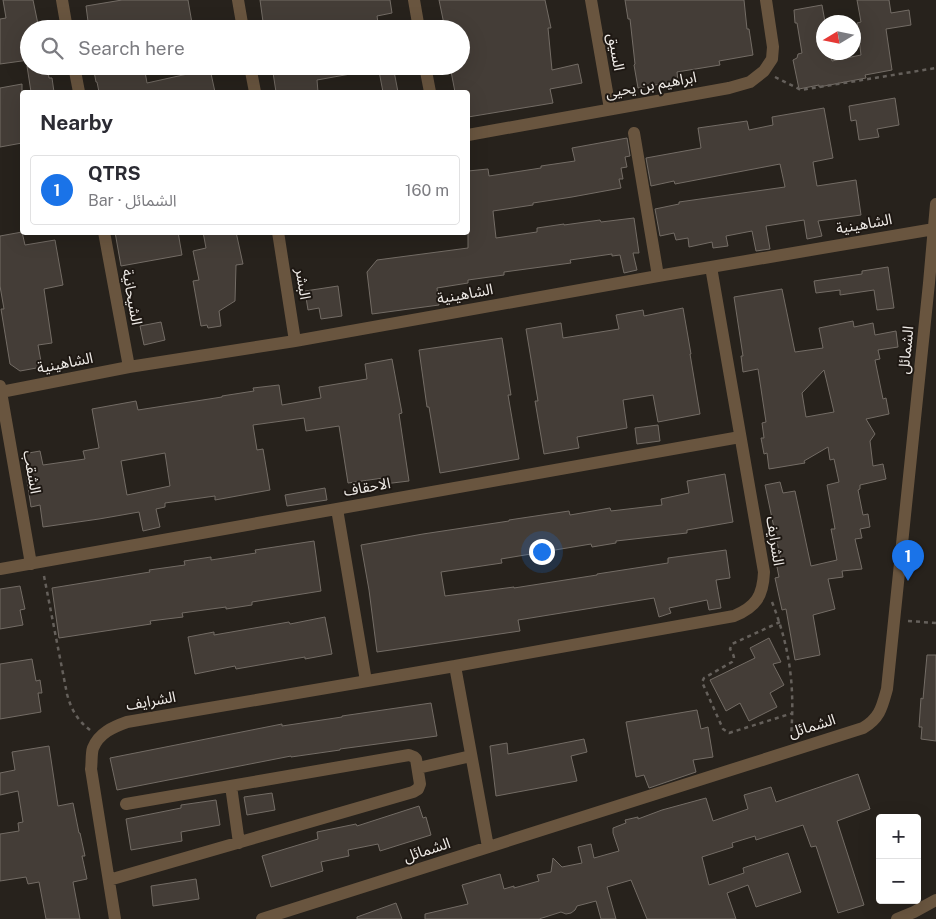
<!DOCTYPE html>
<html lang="en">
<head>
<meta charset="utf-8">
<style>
	:root { --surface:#fff; --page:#f2f2f3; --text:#2b2b33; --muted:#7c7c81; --line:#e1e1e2; --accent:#1a73e8 }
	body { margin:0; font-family:"Public Sans","Noto Sans Arabic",sans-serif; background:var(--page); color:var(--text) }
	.controls { position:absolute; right:15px; bottom:15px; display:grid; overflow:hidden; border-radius:5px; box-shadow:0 5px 20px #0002 }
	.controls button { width:45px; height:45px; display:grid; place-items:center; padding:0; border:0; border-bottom:1px solid var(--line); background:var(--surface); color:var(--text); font:25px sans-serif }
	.compass { position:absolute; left:816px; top:15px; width:45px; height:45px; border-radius:50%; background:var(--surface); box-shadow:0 5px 20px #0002; rotate:260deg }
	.you { position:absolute; left:541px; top:551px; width:18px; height:18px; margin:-12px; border:4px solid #fff; border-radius:50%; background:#1a73e8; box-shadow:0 0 0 8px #1a73e833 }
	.badge { display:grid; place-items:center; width:32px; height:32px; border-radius:50%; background:var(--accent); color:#fff; font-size:16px; font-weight:700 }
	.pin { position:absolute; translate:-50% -41px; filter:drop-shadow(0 1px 2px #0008) }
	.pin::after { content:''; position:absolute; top:26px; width:18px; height:15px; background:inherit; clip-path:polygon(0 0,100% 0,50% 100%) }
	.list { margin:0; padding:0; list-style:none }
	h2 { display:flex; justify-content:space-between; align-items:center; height:65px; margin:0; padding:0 20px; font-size:21px }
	h2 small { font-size:16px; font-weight:400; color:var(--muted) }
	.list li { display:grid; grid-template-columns:32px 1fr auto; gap:15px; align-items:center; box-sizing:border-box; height:70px; margin:0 10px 10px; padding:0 10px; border:1px solid var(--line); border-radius:5px }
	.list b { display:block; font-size:19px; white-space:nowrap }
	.list p { margin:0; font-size:16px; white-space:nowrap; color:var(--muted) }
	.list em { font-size:16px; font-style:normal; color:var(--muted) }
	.icon { flex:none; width:28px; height:28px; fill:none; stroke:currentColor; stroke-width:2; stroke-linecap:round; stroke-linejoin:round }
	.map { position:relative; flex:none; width:936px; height:919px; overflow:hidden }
	.search { position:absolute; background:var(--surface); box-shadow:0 5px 20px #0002; left:20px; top:20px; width:450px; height:55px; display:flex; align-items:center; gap:12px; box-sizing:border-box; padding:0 18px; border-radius:28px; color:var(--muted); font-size:19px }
	.panel { position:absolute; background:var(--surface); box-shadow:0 5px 20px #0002; left:20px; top:90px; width:450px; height:145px; border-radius:5px }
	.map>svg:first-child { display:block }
	.building { fill:#443d37; stroke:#736c65; fill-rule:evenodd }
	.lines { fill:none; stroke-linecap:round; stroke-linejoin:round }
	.path { stroke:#65605b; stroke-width:2.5; stroke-dasharray:4 4; stroke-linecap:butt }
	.street { stroke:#69553f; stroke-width:12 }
	.labels { text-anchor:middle; stroke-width:4; stroke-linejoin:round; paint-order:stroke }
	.street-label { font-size:15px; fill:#efebe7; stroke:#1e1813 }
</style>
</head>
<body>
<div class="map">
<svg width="936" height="919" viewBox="0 0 936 919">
	<rect width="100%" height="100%" fill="#27221c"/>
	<path class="building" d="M3,0H33L39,29H29V60L0,64V19L6,18Z
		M122,0H188L193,29H89L86,6Z
		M260,0H390L392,13L377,16L379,29H264Z
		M439,0H545L551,28H548L552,70L578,64L582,83L550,89L553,103L468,117V92H455L450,66H461V29H445Z
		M625,0H744L747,29H749L753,55L719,61L720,65L677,72L678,81L638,88L634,65L635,64L630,19H628Z
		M857,0H889L891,13L909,10L911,25L886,29L892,70L865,75L866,78L819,87V85L799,89L793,60L797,58L798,54L802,53L797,23H795L794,10L822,5L825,22H824V52H830L832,61L861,55L857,23L861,22Z
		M27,66H47L49,78H52L54,92H31Z
		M93,66H144L147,83L210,69L215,92H99L97,82H96Z
		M272,66H356V73L317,80L318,92H276Z
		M378,66H393L398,92H383Z
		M22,84V143L0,147V88Z
		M895,98L899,125L877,129L879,137L859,140L856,120L851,121L849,106Z
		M824,108L833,158L813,162L817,186L856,180L861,215L818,221L822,236L807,239L804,220L766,226L770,249L756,251L752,231L726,236L728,246L713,248L712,242L689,247L688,238L676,240L674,233L660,236L655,209L679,204V202L785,187L780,164L675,184L674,181L651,186L646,158L701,148L698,128L747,121L749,130L773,125L772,117Z
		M627,138L630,156L625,157L627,167L621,168L623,179H619L621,188L572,197L533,203V205L493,211L496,238L537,232V228L564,224V225L600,220L601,222L634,218L639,253H633L637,270L624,273L620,255L612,256V254L570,260L571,263L504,272V275L468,280V283L437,288L439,305L372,314L367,272L377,260L468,248V171L488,169L489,176L541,168V166L575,161L572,148Z
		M22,232L25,245L55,240L63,285L44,289L52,343L38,345L42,367L20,371L10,364L1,309H4L0,286V236Z
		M115,232H178L182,255L121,266Z
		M203,232H236L243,264L236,265L235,301L219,311L221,326L208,328L207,325L201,326L193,281L199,280L193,251L206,248Z
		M888,267L894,308L877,310L874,290L840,295V290L816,293L814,281L862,274V271Z
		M338,286L342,316L321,319L319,308L308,310L305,291Z
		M782,289L795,352L823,348L819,328L853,321L854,327L873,323L875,335L896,331L898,347L878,350L880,359L875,360L883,399L886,398L889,414L866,419L875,434L870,441L873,466L883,464L886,479L860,485V489L858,490L863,515L868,514L870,527L860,529L862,538L855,539L862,569L842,571L843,577L828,579L835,609L813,615L820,655L795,660L786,609L782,610L775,578L779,577L776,562L781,561L765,485L780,482L783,493L795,491L811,566L837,560L831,529H835L827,485L839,482L834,459L830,460L828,447L804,461L805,463L769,469L767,453L764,454L761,438H764L762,423L766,422L758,369L743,372L741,356H743L734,297ZM824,370L834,412L806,417L802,393Z
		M683,308L691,354H690L700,414L658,422L653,395L623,400L627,428L577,437L579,448L544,454L535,401H538L526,329L561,323L563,338L619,329L616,315L643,310L644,316Z
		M161,322L165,340L144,345L140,326Z
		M502,338L511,395H508L519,459L440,473L429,407H427L419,350Z
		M392,359L402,413L399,414L409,481L384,484L383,478L348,483L339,426L306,431L304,418L253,425L257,450L263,449L270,490L215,500V496L165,503V507L156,509L160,527L143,531L139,512L99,519L43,527L40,505L31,507L23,454L40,451L43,465L85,459L83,451L99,448L92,409L136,401L138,410L222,397V396L254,391L253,388L279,385L282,405L321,398L319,387L367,379L365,364ZM165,453L170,486L127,495L121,461Z
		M658,425L660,441L637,444L635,428Z
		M725,474L733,522L687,530V533L616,541V543L592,547L591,544L501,559L502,563L441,572L445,596L514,587V588L597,575V574L668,563V558L726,550L730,578L716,580L721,608L709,610L707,600L669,608L671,613L659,617L654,598L518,620L520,631L377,652L369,590L361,545L423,534L509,521V520L569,511L570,515L610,508L611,511L662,505L661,499L689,493L687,481Z
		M325,488L327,500L287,506L285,495Z
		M314,541L321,591L252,602V605L226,609V607L182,613L183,617L150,621L151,624L59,638L52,588L150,572L149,570L185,565L184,561L211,557V560L256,553L255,550Z
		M20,586L25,609L20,610L23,625L0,629V589Z
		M325,617L332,654L305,659V657L236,669L235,666L195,674L188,637L214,632V635L289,622L290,624Z
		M769,638L781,662L773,664L784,685L770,693L777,707L749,721L740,703L726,711L710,680L755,658L750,648Z
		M927,655H936V741L921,739L922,727H919L921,698L923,699Z
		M32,659L36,681L40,680L42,693H38L41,712L0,719V664Z
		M431,703L437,736L340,749V750L291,757V756L117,790L110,758L282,724V726L342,717V716Z
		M697,710L701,729L708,727L713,757L693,760L696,772L649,788L644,775L636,777L626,722Z
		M584,739L587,752L571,756L577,781L496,796L490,746L507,743L508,754Z
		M49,746L58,806L73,803L79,833H80L85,856H82L87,879L73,882L80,919H46L39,882L28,884L26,877L0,881V834L19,831L18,823L23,822L18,791L0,795V773L15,770L12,752Z
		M858,774L870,809L837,821L864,905L838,913L816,846L811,847L803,825L756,840L755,836L732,843L733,847L702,857L709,885L744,873L743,868L788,853L801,892L756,907L748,885L727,893L736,919H647L631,880L607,887L616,919H601L596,901L577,906L575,910L571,913L566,914L561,912L539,919H425V914L468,904L462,885L500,874L504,889L514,886V888L539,881L537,875L551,872L553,858L562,867L582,863L578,847L591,844L594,858L619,851L613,833V828L626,823L625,820L638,817V819L662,810L706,798L713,821L748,809L744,795L771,787L776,802Z
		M272,793L275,810L247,815L244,797Z
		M216,800L220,825L181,832L182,841L131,850L126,819L181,808V805Z
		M419,806L423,818L426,817L431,835L380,851L378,844L348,850L349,856L321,862L323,871L271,887L262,856L318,839L317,832L356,824L357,826Z
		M196,879L199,899L153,906L151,886Z
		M396,903L402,919H357V917Z"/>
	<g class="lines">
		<path class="path" d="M775,77L801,90L936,68
			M44,576L67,694C71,709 77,720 90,730
			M772,602C790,648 795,687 791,736
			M908,621L936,623
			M780,622L732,644L730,649C733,654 736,658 732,662L704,678L702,682L723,729L729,733L793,713"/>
		<path class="street" d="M62,0L67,29
			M238,0L243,29
			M414,0L419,29
			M591,0L610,109
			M74,66L79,92
			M250,66L255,92
			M425,66L430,92
			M634,133L658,276
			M468,135L729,88L750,82L764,71L772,59L773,47L766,0
			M104,232L129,367
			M278,232L295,341
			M0,386L31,564
			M1,392L129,367L295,341L658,276L934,229
			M337,509L366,681
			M0,569L740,437
			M455,666L488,847
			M418,768L471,756
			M231,786L239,843
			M109,880L413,792L418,789L420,784L416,759L414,757L409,755L126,804
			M115,919L91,769C92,763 91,754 93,748C99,733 113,727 127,722L455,666L734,616C756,607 763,596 764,572L711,267
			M262,919L863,728C880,718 882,707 887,689L929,283L936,204
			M897,919L914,912L936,900"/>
	</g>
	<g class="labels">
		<g class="street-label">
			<text transform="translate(616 52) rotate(80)" y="5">السيق</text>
			<text transform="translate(651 85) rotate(-10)" y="5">ابراهيم بن يحيى</text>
			<text transform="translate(864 224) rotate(-10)" y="5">الشاهينية</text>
			<text transform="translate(303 284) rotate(81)" y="5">البشر</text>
			<text transform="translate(465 294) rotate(-10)" y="5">الشاهينية</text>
			<text transform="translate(132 297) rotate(80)" y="5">الشيحانية</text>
			<text transform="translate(906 350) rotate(-84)" y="5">الشمائل</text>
			<text transform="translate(65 363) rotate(-11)" y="5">الشاهينية</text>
			<text transform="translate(32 472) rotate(80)" y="5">الشقب</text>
			<text transform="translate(367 487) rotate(-10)" y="5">الاحقاف</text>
			<text transform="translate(775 541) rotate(81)" y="5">الشرايف</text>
			<text transform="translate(151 701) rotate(-10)" y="5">الشرايف</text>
			<text transform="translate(812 726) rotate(-17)" y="5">الشمائل</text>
			<text transform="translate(427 850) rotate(-18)" y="5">الشمائل</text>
		</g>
	</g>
</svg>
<div class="controls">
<button>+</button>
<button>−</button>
</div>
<svg class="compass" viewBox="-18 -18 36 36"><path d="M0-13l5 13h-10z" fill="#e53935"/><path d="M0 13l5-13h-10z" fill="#7c7c81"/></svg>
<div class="you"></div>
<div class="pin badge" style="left:908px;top:581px">1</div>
<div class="search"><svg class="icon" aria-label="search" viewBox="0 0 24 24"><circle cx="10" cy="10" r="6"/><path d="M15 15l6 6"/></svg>Search here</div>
<section class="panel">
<h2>Nearby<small></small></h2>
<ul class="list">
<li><span class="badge">1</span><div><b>QTRS</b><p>Bar · الشمائل</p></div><em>160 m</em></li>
</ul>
</section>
</div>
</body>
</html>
